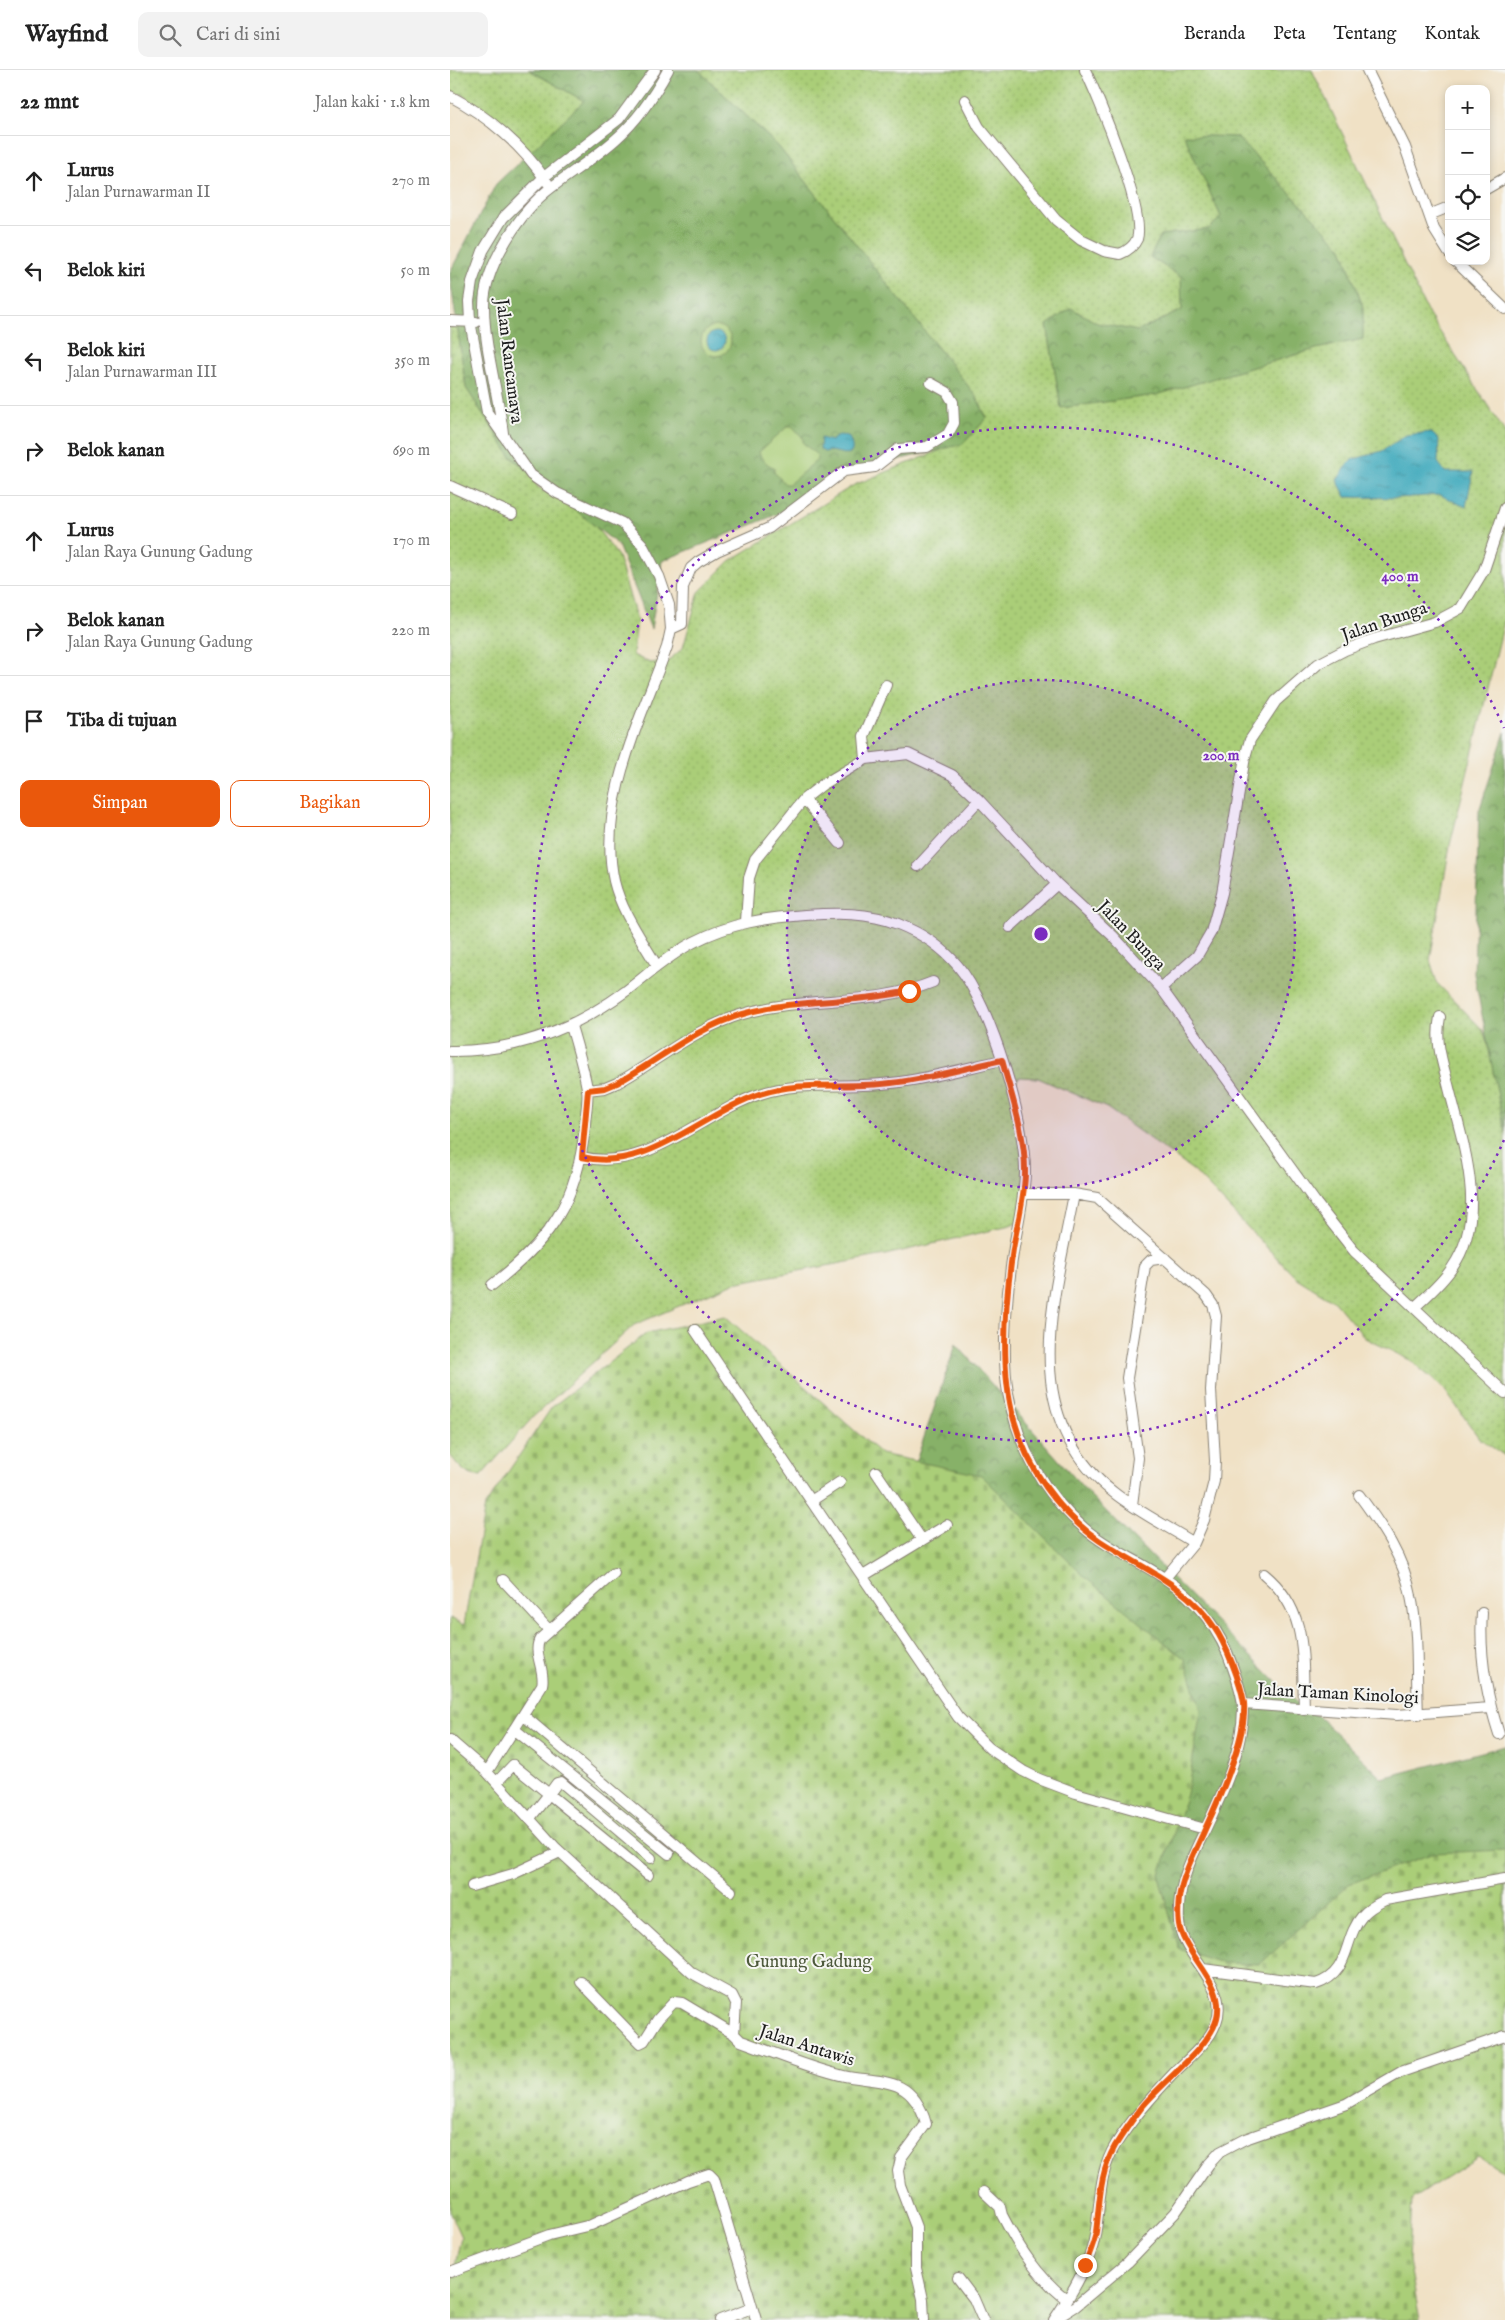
<!DOCTYPE html>
<html lang="id">
<head>
<meta charset="utf-8">
<style>
	:root { --surface:#fff; --page:#f2f2f2; --text:#222; --muted:#767676; --line:#e0e0e0; --accent:#ea580c }
	body { margin:0; font-family:"IM FELL English",serif; background:var(--page); color:var(--text) }
	.controls { position:absolute; right:15px; top:15px; display:grid; overflow:hidden; border-radius:10px; box-shadow:0 2px 8px #0003 }
	.controls button { width:45px; height:45px; display:grid; place-items:center; padding:0; border:0; border-bottom:1px solid var(--line); background:var(--surface); color:var(--text); font:25px sans-serif }
	.stop { position:absolute; width:15px; height:15px; margin:-11px; border:4px solid #ea580c; border-radius:50%; background:#fff }
	.stop.end { background:#ea580c; border-color:#fff; box-shadow:0 1px 5px #0008 }
	.list { margin:0; padding:0; list-style:none }
	h2 { display:flex; justify-content:space-between; align-items:center; height:65px; margin:0; padding:0 20px; font-size:21px }
	h2 small { font-size:16px; font-weight:400; color:var(--muted) }
	.list li { display:grid; grid-template-columns:32px 1fr auto; gap:15px; align-items:center; box-sizing:border-box; height:90px; padding:0 20px; border-top:1px solid var(--line) }
	.list b { display:block; font-size:19px; white-space:nowrap }
	.list p { margin:0; font-size:16px; white-space:nowrap; color:var(--muted) }
	.list em { font-size:16px; font-style:normal; color:var(--muted) }
	.actions { display:flex; gap:10px; padding:15px 20px }
	.actions a { flex:1; padding:11px 0; border:1px solid var(--accent); border-radius:10px; text-align:center; font-size:18px; color:var(--accent) }
	.actions .main { background:var(--accent); color:#fff }
	.icon { flex:none; width:28px; height:28px; fill:none; stroke:currentColor; stroke-width:2; stroke-linecap:round; stroke-linejoin:round }
	.map { position:relative; flex:none; width:1055px; height:2250px; overflow:hidden }
	header { display:flex; align-items:center; gap:30px; box-sizing:border-box; height:70px; padding:0 25px; background:var(--surface); border-bottom:1px solid var(--line) }
	header strong { font-size:24px }
	nav { display:flex; gap:28px; margin-inline-start:auto; font-size:18px }
	.search { width:350px; height:45px; background:var(--page); display:flex; align-items:center; gap:12px; box-sizing:border-box; padding:0 18px; border-radius:10px; color:var(--muted); font-size:19px }
	main { display:flex }
	aside { flex:1; background:var(--surface) }
	.map>svg:first-child { display:block }
	.grass { fill:url(#grass-dots); stroke:#63754a }
	.forest { fill:url(#forest-crowns); stroke:#526642 }
	.cemetery { fill:url(#cemetery-stones); stroke:#63754a }
	.garden { fill:#aace78; stroke:#63754a }
	.water { fill:url(#water-ripples); stroke:#2c626c }
	.lines { fill:none; stroke-linecap:round; stroke-linejoin:round }
	.minor-casing { stroke:#867e70; stroke-width:12 }
	.minor { stroke:#fff; stroke-width:10 }
	.route { stroke:#ea580c; stroke-width:6 }
	.ring { fill:none; stroke:#7b2cbf; stroke-width:2.5; stroke-dasharray:2.5 5 }
	.labels { text-anchor:middle; stroke-width:4; stroke-linejoin:round; paint-order:stroke }
	.street-label { font-size:18px; fill:#1c1c1c; stroke:#f6f6f2 }
	.park-label { font-size:18px; fill:#4e5a3c; stroke:#f6f6f2 }
	.centre { fill:#7b2cbf; stroke:#f6f6f2; stroke-width:2.5 }
	.ring-label { font-size:15px; text-anchor:middle; font-weight:bold; fill:#7b2cbf; stroke:#f6f6f2; stroke-width:4; stroke-linejoin:round; paint-order:stroke }
</style>
</head>
<body>
<header>
<strong>Wayfind</strong>
<div class="search"><svg class="icon" aria-label="search" viewBox="0 0 24 24"><circle cx="10" cy="10" r="6"/><path d="M15 15l6 6"/></svg>Cari di sini</div>
<nav><a>Beranda</a><a>Peta</a><a>Tentang</a><a>Kontak</a></nav>
</header>
<main>
<aside>
<h2>22 mnt<small>Jalan kaki · 1.8 km</small></h2>
<ul class="list">
<li><svg class="icon" aria-label="ahead" viewBox="0 0 24 24"><path d="M12 20V5M6 11l6-6 6 6"/></svg><div><b>Lurus</b><p>Jalan Purnawarman II</p></div><em>270 m</em></li>
<li><svg class="icon" aria-label="left" viewBox="0 0 24 24"><path d="M17 20v-9H6M10 6l-5 5 5 5"/></svg><div><b>Belok kiri</b></div><em>50 m</em></li>
<li><svg class="icon" aria-label="left" viewBox="0 0 24 24"><path d="M17 20v-9H6M10 6l-5 5 5 5"/></svg><div><b>Belok kiri</b><p>Jalan Purnawarman III</p></div><em>350 m</em></li>
<li><svg class="icon" aria-label="right" viewBox="0 0 24 24"><path d="M7 20v-9h11M14 6l5 5-5 5"/></svg><div><b>Belok kanan</b></div><em>690 m</em></li>
<li><svg class="icon" aria-label="ahead" viewBox="0 0 24 24"><path d="M12 20V5M6 11l6-6 6 6"/></svg><div><b>Lurus</b><p>Jalan Raya Gunung Gadung</p></div><em>170 m</em></li>
<li><svg class="icon" aria-label="right" viewBox="0 0 24 24"><path d="M7 20v-9h11M14 6l5 5-5 5"/></svg><div><b>Belok kanan</b><p>Jalan Raya Gunung Gadung</p></div><em>220 m</em></li>
<li><svg class="icon" aria-label="arrive" viewBox="0 0 24 24"><path d="M6 21V4h12l-3 4 3 4H6"/></svg><div><b>Tiba di tujuan</b></div></li>
</ul>
<div class="actions"><a class="main">Simpan</a><a>Bagikan</a></div>
</aside>
<div class="map">
<svg width="1055" height="2250" viewBox="0 0 1055 2250">
	<defs>
		<pattern id="grass-dots" width="8" height="8" patternUnits="userSpaceOnUse" patternTransform="scale(1.25)"><rect width="8" height="8" fill="#aace78"/><path d="M2 2h.1M6 6h.1" fill="none" stroke="#92b067" stroke-width="1.8" stroke-linecap="round"/></pattern>
		<pattern id="forest-crowns" width="20" height="18" patternUnits="userSpaceOnUse" patternTransform="scale(1.25)"><rect width="20" height="18" fill="#87b168"/><path d="M2 6a3 3 0 1 1 6 0M12 15a3 3 0 1 1 6 0" fill="none" stroke="#6e8f55"/></pattern>
		<pattern id="cemetery-stones" width="16" height="16" patternUnits="userSpaceOnUse" patternTransform="scale(1.25)"><rect width="16" height="16" fill="#aace78"/><path d="M2 7V4a2 2 0 0 1 4 0v3zM10 15v-3a2 2 0 0 1 4 0v3z" fill="#92b067"/></pattern>
		<pattern id="water-ripples" width="26" height="14" patternUnits="userSpaceOnUse" patternTransform="scale(1.25)"><rect width="26" height="14" fill="#3da9bc"/><path d="M2 4q2-2 4 0t4 0M15 11q2-2 4 0t4 0" fill="none" stroke="#328998"/></pattern>
	</defs>
	<rect width="100%" height="100%" fill="#f6f6f2"/>
	<filter id="ink" filterUnits="userSpaceOnUse"><feTurbulence type="fractalNoise" baseFrequency=".02" numOctaves="2"/><feDisplacementMap in="SourceGraphic" scale="10" xChannelSelector="R" yChannelSelector="G"/><feConvolveMatrix kernelMatrix="1 2 1 2 8 2 1 2 1" color-interpolation-filters="sRGB"/></filter>
	<filter id="wash" filterUnits="userSpaceOnUse"><feTurbulence type="fractalNoise" baseFrequency=".0096" numOctaves="4" result="noise"/><feDisplacementMap in="SourceGraphic" scale="20" xChannelSelector="R" yChannelSelector="G"/><feGaussianBlur stdDeviation="1.12" result="paint"/><feColorMatrix in="noise" values="0 0 0 0 0 0 0 0 0 0 0 0 0 0 0 0 0 1.4 0 .05"/><feComposite in="paint" operator="in"/></filter>
	<g filter="url(#wash)">
		<rect width="100%" height="100%" fill="#f0e1c5"/>
		<path class="grass" d="M0,0H862L979,245L1055,362V548L1000,775L980,890L987,913L1033,960L1055,1027V1386L1029,1368L994,1319L960,1290L915,1268L885,1232L845,1207L744,1101L657,1038L588,1008L569,1007L564,1015C568,1044 588,1124 573,1148C570,1152 565,1154 560,1156L435,1185L284,1213L184,1255L83,1347L31,1406C16,1407 9,1396 0,1385V256L18,258L60,373L88,417L136,444L168,486L187,551L183,585L200,593L218,591L233,578L249,522L280,491L404,415L491,380L507,367L102,108L13,25L0,21Z"/>
		<path class="forest" d="M79,0H248L328,76L526,326L537,348L513,374L377,407L328,444L212,491L201,559L168,475L61,387L16,318L0,207V202L46,114L134,31Z
			M734,65L787,67L892,178L913,237V269L866,279L706,325L611,338L597,255L621,238L647,253L688,261L732,240L731,207L700,187L711,165L759,159L771,147Z
			M1055,662V1062L1024,904L1029,741Z
			M506,1274L639,1424L854,1640L868,1646L932,1708L1055,1676V1844L621,1967L444,1455Z"/>
		<path class="cemetery" d="M275,1246L431,1384L531,1405L637,1509L735,1589L751,1640L737,1724L709,1807L729,1879L772,1893L810,1894L899,1814L984,1783L1055,1780V2101L1028,2087L962,2129L959,2191L970,2250H0V2219L11,2167L0,2143V1548L14,1555L35,1436L102,1337L197,1263Z"/>
		<path class="garden" d="M251 271a15 15 0 1 1 30 0a15 15 0 1 1-30 0Z
			M338,356H342L353,368V373L367,385V390L339,414H335L324,402V397C318,396 310,388 309,382Z"/>
		<path class="water" d="M257 271a9 9 0 1 1 18 0a9 9 0 1 1-18 0Z
			M980,362L989,369L988,392L995,402H1023L1016,437L990,425L948,428L896,427L887,410L901,390L932,381L956,365Z
			M389,365L398,366C401,371 404,378 401,383C391,386 386,379 374,382L370,379L371,368L381,371Z"/>
	</g>
	<g filter="url(#ink)">
		<g class="lines">
			<g class="minor-casing">
				<path id="minor" d="M205,0L169,49L94,107L53,148L33,181L22,212L19,231L20,251L37,342L81,405L107,423L172,453L192,474L209,506L219,535L221,559L217,577C191,649 147,734 164,811C171,841 192,870 207,896
					M917,0L955,77L984,159L999,183
					M0,26C38,46 73,76 97,112
					M515,30L529,57L606,150L631,170L654,181L670,184C677,181 684,176 687,169C696,143 649,28 635,0
					M1036,119L1055,108
					M979,145L999,137
					M1005,191L1055,239
					M0,251L26,252
					M53,363C48,322 34,277 34,236C34,196 71,140 102,117C123,101 146,87 166,69C188,50 204,26 218,0
					M0,416L62,444
					M221,559L232,554L233,517L241,498L248,492L267,481L319,458L394,401L425,397L448,379L477,377L498,364L504,353L503,332L497,322L481,313
					M416,689L414,666L436,615
					M354,729L390,773
					M468,796L529,730
					M296,851L299,808L305,790L354,729L372,715L416,689L458,684L502,705L529,730L607,814L663,866L711,918L747,886L761,862L772,823L795,687L800,670L826,631L868,594L895,580L924,569L985,552L1011,538L1034,500L1055,438
					M560,857L607,814
					M711,918L866,1133L904,1181L1055,1323
					M0,981C65,982 124,959 176,921C198,904 219,885 244,872C281,853 314,848 355,845C387,843 418,842 448,854C471,863 493,878 508,896C541,935 576,1053 575,1104C574,1128 568,1153 564,1177C557,1219 551,1282 558,1323C568,1376 593,1423 634,1458C658,1479 688,1490 714,1508C747,1529 771,1561 783,1598C787,1610 793,1625 793,1638C793,1679 773,1722 756,1758C744,1783 730,1809 729,1837C729,1843 728,1852 730,1858C737,1890 780,1917 766,1953C759,1972 740,1987 726,2001C704,2024 683,2047 666,2074C648,2103 651,2133 645,2165C641,2192 619,2228 604,2250
					M137,1020L155,1018L167,1013C209,990 245,958 293,944C355,925 422,937 483,912
					M132,1087C197,1103 251,1044 310,1024C352,1010 398,1019 441,1013C479,1009 516,998 552,990
					M573,1124H624L647,1128L756,1225L763,1235L766,1246L761,1320L765,1391L764,1411L754,1450L744,1473L715,1508
					M624,1124C605,1227 565,1345 663,1422C688,1442 717,1456 744,1473
					M42,1215C100,1170 128,1131 135,1056C135,1045 139,1030 137,1018C133,997 127,976 121,956
					M965,1237C978,1225 992,1213 1002,1198C1040,1144 1012,1072 998,1014C992,991 985,972 990,947
					M245,1260L508,1647L539,1678L573,1701L589,1709L626,1723L755,1759
					M426,1402L472,1470
					M909,1425C932,1456 954,1488 961,1526C969,1564 966,1606 968,1645
					M361,1431L390,1412
					M682,1435L688,1388L677,1308L695,1196L701,1190L715,1188
					M814,1504C859,1541 852,1587 854,1640
					M413,1506L497,1455
					M53,1510L99,1560
					M1032,1543C1029,1585 1036,1624 1049,1664
					M794,1634L947,1645L1040,1638
					M73,1645L281,1821
					M64,1659L219,1784
					M0,1670L37,1702L106,1778L242,1903L282,1925L286,1933L284,1964L291,1971C325,1983 359,1998 394,2006C412,2010 434,2009 450,2017C465,2025 472,2039 476,2054L451,2088L448,2101L450,2115L466,2157V2198L473,2229L474,2250
					M37,1702L92,1615C96,1601 82,1582 90,1569L164,1503
					M47,1712L63,1695L99,1724L107,1713L111,1712L201,1788
					M80,1748L99,1724L198,1805
					M22,1816L63,1804L110,1782
					M753,1899L866,1914C902,1902 892,1869 913,1845C919,1838 927,1834 935,1830L1055,1809
					M131,1912L190,1973L194,1971L208,1949L224,1932L232,1933L284,1964
					M534,2122L550,2137L552,2145C569,2178 587,2206 616,2229
					M0,2202L99,2165L141,2155L238,2111L259,2104L264,2109L306,2250
					M508,2208L524,2229L533,2250
					M607,2248L626,2236L678,2192L725,2143L759,2094L770,2082L795,2069L896,2034L951,2002L1055,1966
					M270,2250L302,2238"/>
			</g>
			<use href="#minor" class="minor"/>
		</g>
	</g>
	<g class="lines" filter="url(#ink)">
		<path class="route" d="M459,921C404,934 347,928 293,944C245,958 209,990 167,1013L155,1018L138,1020L132,1087C197,1103 251,1044 310,1024C352,1010 398,1019 441,1013C479,1009 516,998 552,990C562,1028 576,1066 575,1105C574,1130 567,1155 563,1179C555,1232 550,1299 564,1350C577,1398 609,1443 650,1471C691,1498 736,1514 764,1557C776,1574 791,1613 794,1633C797,1667 770,1727 756,1757C746,1780 733,1803 729,1828C728,1838 727,1852 731,1862C741,1891 775,1915 767,1948C760,1977 712,2012 692,2037C683,2049 673,2063 665,2076C649,2104 650,2132 646,2162C644,2174 639,2184 635,2195"/>
	</g>
	<circle cx="591" cy="864" r="254" fill="#7b2cbf" fill-opacity=".12"/>
	<g class="ring">
		<circle cx="591" cy="864" r="254"/>
		<path d="M1054 1070A507 507 0 1 1 1054 658"/>
	</g>
	<g class="labels">
		<g class="street-label">
			<text transform="translate(60 291) rotate(83)" y="6">Jalan Rancamaya</text>
			<text transform="translate(934 551) rotate(-19)" y="6">Jalan Bunga</text>
			<text transform="translate(682 865) rotate(46)" y="6">Jalan Bunga</text>
			<text transform="translate(888 1623) rotate(3)" y="6">Jalan Taman Kinologi</text>
			<text transform="translate(357 1975) rotate(18)" y="6">Jalan Antawis</text>
		</g>
		<g class="park-label">
			<text x="359" y="1897">Gunung Gadung</text>
		</g>
	</g>
	<circle cx="591" cy="864" r="8" class="centre"/>
	<g class="ring-label">
		<text x="950" y="511">400 m</text>
		<text x="771" y="690">200 m</text>
	</g>
</svg>
<div class="controls">
<button>+</button>
<button>−</button>
<button><svg class="icon" aria-label="locate" viewBox="0 0 24 24"><circle cx="12" cy="12" r="6"/><path d="M12 2v4M12 18v4M2 12h4M18 12h4"/></svg></button>
<button><svg class="icon" aria-label="layers" viewBox="0 0 24 24"><path d="M12 4l9 5-9 5-9-5zM3 14l9 5 9-5"/></svg></button>
</div>
<div class="stop" style="left:459px;top:921px"></div>
<div class="stop end" style="left:635px;top:2195px"></div>
</div>
</main>
</body>
</html>
